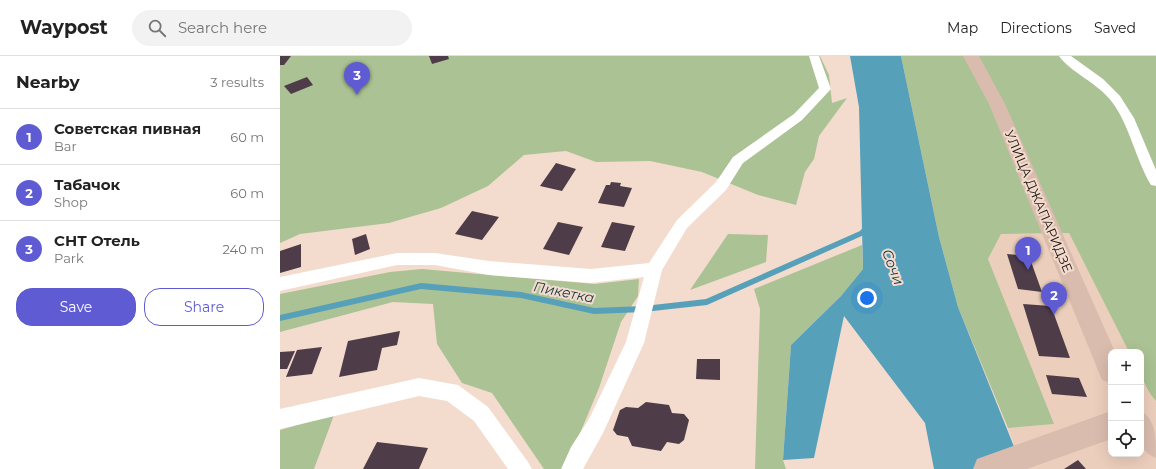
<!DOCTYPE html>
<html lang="en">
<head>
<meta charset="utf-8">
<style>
	:root { --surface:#fff; --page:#f2f2f2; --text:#222; --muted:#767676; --line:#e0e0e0; --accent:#5f5bd3 }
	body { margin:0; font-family:Montserrat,sans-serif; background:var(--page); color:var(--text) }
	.controls { position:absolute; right:12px; bottom:12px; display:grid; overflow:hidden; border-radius:8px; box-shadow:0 4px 16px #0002 }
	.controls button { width:36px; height:36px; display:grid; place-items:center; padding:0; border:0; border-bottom:1px solid var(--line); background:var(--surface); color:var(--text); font:20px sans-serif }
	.you { position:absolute; left:587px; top:242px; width:14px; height:14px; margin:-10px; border:3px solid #fff; border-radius:50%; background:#1a73e8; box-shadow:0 0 0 6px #1a73e833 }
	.badge { display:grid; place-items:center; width:26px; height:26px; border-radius:50%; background:var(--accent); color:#fff; font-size:13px; font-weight:700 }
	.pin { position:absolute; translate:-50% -33px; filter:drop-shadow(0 1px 2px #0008) }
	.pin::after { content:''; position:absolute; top:21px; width:14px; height:12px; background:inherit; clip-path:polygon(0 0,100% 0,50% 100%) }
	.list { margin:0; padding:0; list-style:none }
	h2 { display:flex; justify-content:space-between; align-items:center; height:52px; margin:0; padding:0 16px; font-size:17px }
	h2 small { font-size:13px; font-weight:400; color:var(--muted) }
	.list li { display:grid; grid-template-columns:26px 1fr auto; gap:12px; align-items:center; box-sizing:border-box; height:56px; padding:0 16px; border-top:1px solid var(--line) }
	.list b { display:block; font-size:15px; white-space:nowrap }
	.list p { margin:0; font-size:13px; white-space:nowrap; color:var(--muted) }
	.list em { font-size:13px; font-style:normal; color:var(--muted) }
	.actions { display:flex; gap:8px; padding:12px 16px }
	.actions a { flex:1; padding:9px 0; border:1px solid var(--accent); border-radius:16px; text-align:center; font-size:14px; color:var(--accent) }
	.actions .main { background:var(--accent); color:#fff }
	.icon { flex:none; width:22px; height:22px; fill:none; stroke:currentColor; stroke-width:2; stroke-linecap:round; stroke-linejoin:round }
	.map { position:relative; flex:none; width:876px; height:413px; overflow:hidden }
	header { display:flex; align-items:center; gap:24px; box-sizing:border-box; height:56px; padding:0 20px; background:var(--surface); border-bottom:1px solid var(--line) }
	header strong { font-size:19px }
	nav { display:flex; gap:22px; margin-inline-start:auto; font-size:14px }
	.search { width:280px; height:36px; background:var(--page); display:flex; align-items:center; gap:10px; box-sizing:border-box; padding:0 14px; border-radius:22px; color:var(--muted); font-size:15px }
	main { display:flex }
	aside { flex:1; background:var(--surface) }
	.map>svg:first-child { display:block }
	.built { fill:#eccebc }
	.green { fill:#abc294 }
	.water { fill:#57a0ba }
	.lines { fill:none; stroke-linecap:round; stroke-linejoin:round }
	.stream { fill:#57a0ba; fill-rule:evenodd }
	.building { fill:#4e3c49 }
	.street { fill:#fff; fill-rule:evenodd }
	.secondary { fill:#dabcae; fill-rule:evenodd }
	.labels { text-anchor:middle; stroke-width:4; stroke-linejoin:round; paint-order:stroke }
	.street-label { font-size:13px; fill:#1c140f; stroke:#f3dcce }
	.water-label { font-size:14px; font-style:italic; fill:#163844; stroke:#f3dcce }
</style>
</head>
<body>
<header>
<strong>Waypost</strong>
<div class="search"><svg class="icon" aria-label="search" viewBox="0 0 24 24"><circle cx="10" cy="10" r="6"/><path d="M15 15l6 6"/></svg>Search here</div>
<nav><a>Map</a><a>Directions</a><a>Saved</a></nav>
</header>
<main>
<aside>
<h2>Nearby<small>3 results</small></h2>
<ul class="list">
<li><span class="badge">1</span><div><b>Советская пивная</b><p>Bar</p></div><em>60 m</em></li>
<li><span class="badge">2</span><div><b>Табачок</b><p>Shop</p></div><em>60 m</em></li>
<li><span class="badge">3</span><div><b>СНТ Отель</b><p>Park</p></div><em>240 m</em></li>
</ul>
<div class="actions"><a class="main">Save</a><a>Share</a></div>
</aside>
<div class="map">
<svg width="876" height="413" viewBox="0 0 876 413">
	<rect width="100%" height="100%" fill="#f3dcce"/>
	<path class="built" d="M789,177L849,296H831V398H861V321L868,335L876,345V413H743L728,372L773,368L708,203L721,178Z"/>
	<path class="green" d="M0,0H540L549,19L552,47L567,42L539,80L534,103L525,116L516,149L478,139L422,116L370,105L316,106L286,95L244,99L208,130L161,152L109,167L20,178L0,187Z
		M621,0H876V345C861,327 861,318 861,296H849L789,177L721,178L708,203L774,368L728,372L678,251L659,181Z
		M448,178L488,179L486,206L410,234Z
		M582,189L583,213L561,240L511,289L503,404L506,413H475L480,253L474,233Z
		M142,213L315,228L359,223L358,240L341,266L319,332L285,413H264L212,337L182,327L157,288L153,248L113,246L0,276V238L110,216Z
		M54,359L34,413H0V374Z"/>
	<path class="water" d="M570,0H621L659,181L678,251L743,413H654L645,367L564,260L534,402L503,404L511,289L561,240L583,213L579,51Z"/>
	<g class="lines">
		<path class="stream" d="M585,169H587L590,171L584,179L427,249L364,256L314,258L241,242L141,233L0,265V259L141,227L241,236L314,252L364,250L426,243L580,175Z"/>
	</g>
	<path class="building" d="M0,0H11L4,9H0Z
		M149,0H168L169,3L152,8Z
		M27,21L33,29L11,38L4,30Z
		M276,107L296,113L282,135L260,130Z
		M331,126L341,127L340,130L352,132L344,151L318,147L326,129H330Z
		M192,155L219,161L202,184L175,178Z
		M278,166L303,171L289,199L263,193Z
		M332,166L355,170L345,195L321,191Z
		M86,178L90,193L75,199L72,183Z
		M21,188V211L0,217V195Z
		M727,198L749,200L762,236L738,233Z
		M743,248L771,250L790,302L759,300Z
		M120,275L117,289L102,292L97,314L59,321L68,285Z
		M42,291L32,318L6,321L17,294Z
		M15,295L7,313H0V296Z
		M417,303H440V324L416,323Z
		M766,319L799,322L807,341L772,338Z
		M366,346L389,349L392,357L404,358L409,364L404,384L399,388L387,386L381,395L352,390L348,381L337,379L333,374L340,354L346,351L358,352Z
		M97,386L148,392L139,413H83Z
		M798,404L806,413H784Z"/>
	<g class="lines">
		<path class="street" d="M529,0H539L551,33L522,64L463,107L446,134L407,172L382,214L364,287L323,377L303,413H281L291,391L309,363L346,286L364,221L311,227L209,219L155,209H117L0,235V221L117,197H155L209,205L311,213L369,207L397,164L436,126L453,101L514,58L539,32Z
			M779,0H791L823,23L840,40L854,62L876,114V130L871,129C855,102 850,70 832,46C818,27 790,16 779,0Z
			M139,322L178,329L208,351L248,406L252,413H228L194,365L167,345L139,340L0,373V353Z"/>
		<path class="secondary" d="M683,0H699L725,48L835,296H831V327L822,324L709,48Z
			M831,355V383L747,413H693L697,403Z
			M861,355C876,364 876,381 876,402C854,393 861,376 861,355Z"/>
	</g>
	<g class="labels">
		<g class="street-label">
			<text transform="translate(759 145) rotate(67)" y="5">УЛИЦА ДЖАПАРИДЗЕ</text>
		</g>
		<g class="water-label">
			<text transform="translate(613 211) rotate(69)" y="5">Сочи</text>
			<text transform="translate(284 236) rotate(11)" y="5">Пикетка</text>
		</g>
	</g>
</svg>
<div class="controls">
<button>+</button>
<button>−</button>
<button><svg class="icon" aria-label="locate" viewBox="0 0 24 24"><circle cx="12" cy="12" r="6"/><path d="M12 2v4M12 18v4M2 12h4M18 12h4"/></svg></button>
</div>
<div class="you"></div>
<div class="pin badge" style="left:748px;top:214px">1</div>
<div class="pin badge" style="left:774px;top:259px">2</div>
<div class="pin badge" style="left:77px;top:39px">3</div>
</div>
</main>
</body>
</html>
